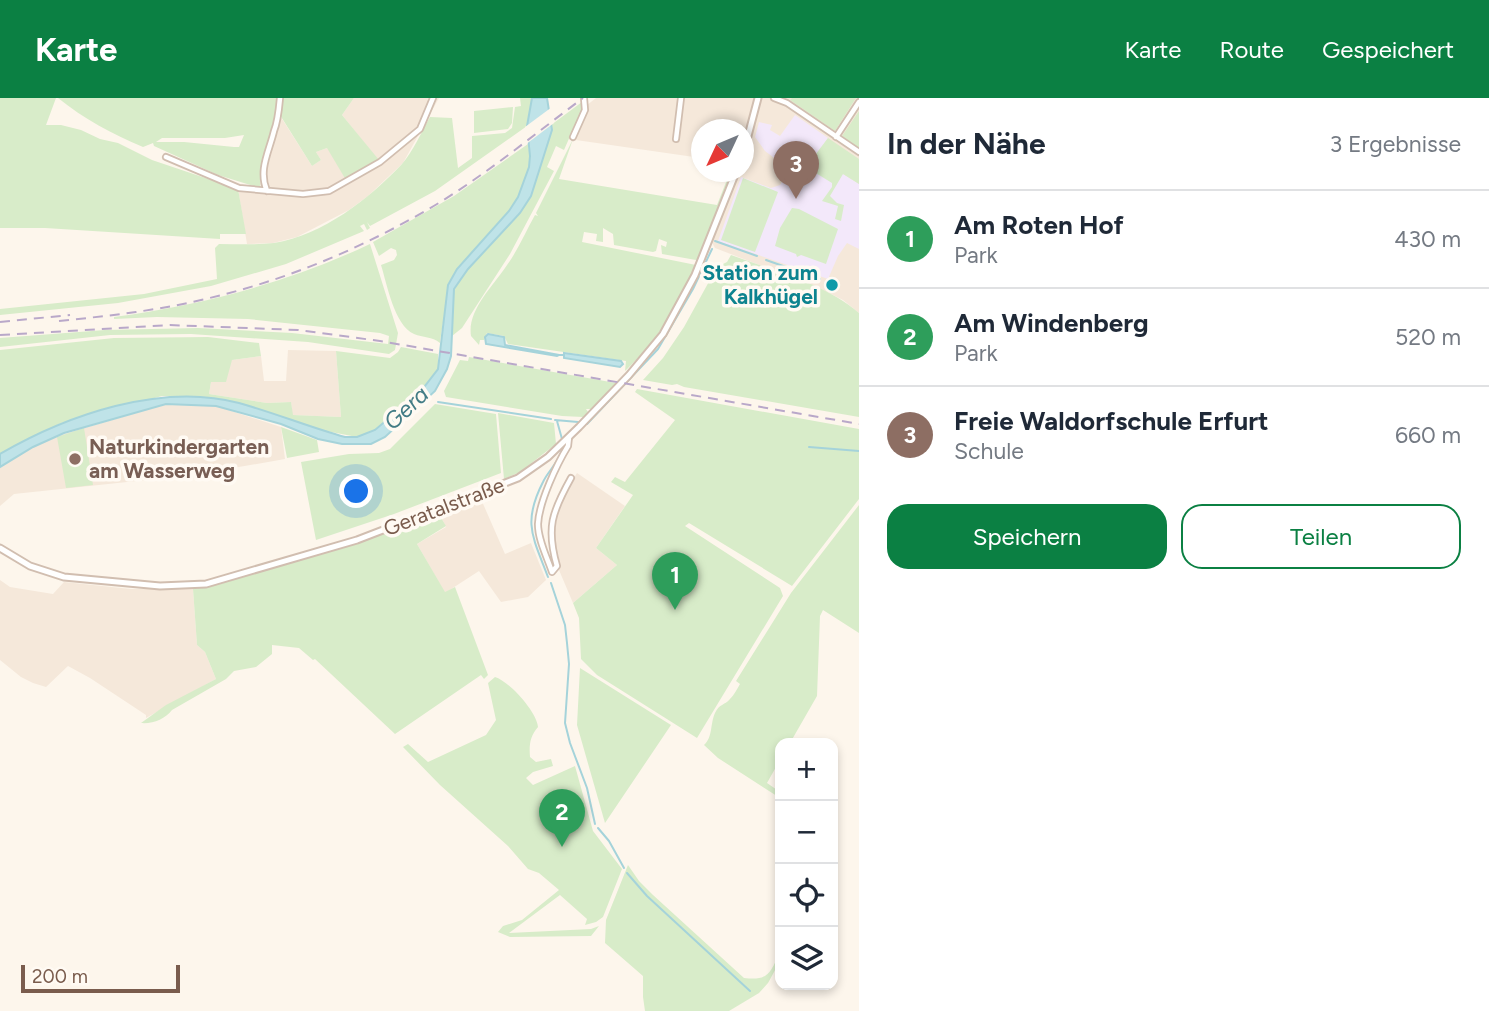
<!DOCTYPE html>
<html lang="de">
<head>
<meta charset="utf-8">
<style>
	:root { --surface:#fff; --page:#f6f6f7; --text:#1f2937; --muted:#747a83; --line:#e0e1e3; --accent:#0b8043 }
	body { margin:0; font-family:Figtree,sans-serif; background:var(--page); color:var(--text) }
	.controls { position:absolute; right:21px; bottom:21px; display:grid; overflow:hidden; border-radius:14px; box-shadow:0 4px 10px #0003 }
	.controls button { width:63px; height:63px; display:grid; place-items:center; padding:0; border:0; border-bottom:2px solid var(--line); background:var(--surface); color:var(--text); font:35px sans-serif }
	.compass { position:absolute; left:691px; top:21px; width:63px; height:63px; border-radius:50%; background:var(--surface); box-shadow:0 4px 10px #0003; rotate:226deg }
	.scale { position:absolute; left:21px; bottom:18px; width:159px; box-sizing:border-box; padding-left:7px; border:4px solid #7a5c4d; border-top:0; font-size:19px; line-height:24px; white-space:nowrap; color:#7a5c4d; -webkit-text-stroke:5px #fffaf3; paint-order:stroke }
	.you { position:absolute; left:357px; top:394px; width:24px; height:24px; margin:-18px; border:5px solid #fff; border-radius:50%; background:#1a73e8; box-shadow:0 0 0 10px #1a73e833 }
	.badge { display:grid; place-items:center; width:46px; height:46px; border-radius:50%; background:var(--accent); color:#fff; font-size:23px; font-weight:700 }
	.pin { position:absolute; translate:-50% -58px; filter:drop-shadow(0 2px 4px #0008) }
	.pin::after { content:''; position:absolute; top:37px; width:24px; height:21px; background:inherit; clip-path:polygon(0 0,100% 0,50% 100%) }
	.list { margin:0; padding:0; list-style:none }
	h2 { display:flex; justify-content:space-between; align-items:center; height:91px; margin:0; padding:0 28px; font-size:30px }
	h2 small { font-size:23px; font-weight:400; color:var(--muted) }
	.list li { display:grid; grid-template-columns:46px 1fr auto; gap:21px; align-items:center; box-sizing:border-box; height:98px; padding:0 28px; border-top:2px solid var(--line) }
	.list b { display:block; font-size:26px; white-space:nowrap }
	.list p { margin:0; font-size:23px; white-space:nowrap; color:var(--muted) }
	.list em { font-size:23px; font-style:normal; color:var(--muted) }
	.actions { display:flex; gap:14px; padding:21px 28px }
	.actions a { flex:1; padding:16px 0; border:2px solid var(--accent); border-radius:21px; text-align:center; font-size:24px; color:var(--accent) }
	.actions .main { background:var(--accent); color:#fff }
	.icon { flex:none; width:38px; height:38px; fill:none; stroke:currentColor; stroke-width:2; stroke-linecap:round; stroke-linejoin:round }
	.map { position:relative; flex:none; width:859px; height:913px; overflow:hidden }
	header { display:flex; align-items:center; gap:42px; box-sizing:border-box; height:98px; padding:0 35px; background:var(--accent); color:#fff }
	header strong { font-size:33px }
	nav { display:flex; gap:38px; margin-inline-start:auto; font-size:24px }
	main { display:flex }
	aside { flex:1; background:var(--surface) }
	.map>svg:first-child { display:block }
	.residential { fill:#f5e8da }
	.education { fill:#f3e8fa }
	.green { fill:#d8ecc9; fill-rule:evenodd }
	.water { fill:#bfe3e8; stroke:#a5d3da; stroke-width:2 }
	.pier { fill:#fdf6ec }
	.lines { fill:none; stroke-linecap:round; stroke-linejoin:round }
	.stream { stroke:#a5d3da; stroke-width:2 }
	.minor-casing { stroke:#d1beb0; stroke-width:8 }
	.tertiary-casing { stroke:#d1beb0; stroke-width:9 }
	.minor { stroke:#fff; stroke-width:4.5 }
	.tertiary { stroke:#fff; stroke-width:5 }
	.rail { stroke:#b9a8c9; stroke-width:2; stroke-dasharray:10 7; stroke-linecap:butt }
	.culture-dot { fill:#0f9aa8; stroke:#fffaf3; stroke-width:2.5 }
	.education-dot { fill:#8d6e63; stroke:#fffaf3; stroke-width:2.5 }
	.labels { text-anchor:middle; stroke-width:7; stroke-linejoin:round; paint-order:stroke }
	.culture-label { font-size:21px; font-weight:bold; fill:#0d838f; stroke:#fffaf3; text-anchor:end }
	.education-label { font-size:21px; font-weight:bold; fill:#785e54; stroke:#fffaf3; text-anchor:start }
	.street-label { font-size:21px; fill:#7a5c4d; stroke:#fffaf3 }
	.water-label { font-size:23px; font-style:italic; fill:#437c86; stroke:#fffaf3 }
</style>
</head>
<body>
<header>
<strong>Karte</strong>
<nav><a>Karte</a><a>Route</a><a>Gespeichert</a></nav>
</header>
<main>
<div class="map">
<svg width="859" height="913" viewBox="0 0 859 913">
	<rect width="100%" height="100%" fill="#fdf6ec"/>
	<path class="residential" d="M354,0H439L403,65L368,98L349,112L297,139L273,145L247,146L238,91V88L260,90L261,73L277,13L312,68L321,62L316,54L327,50L378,62L342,17Z
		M596,0H859V215L843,202L819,190L715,150L708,137L733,74H744V32H702L701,60L569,41L582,11Z
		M288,252L336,253L341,319L292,317L291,304L267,305L209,296L211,284L232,262L261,258L264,283H286Z
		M167,306L216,308L281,329L285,361L193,377L14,396L0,408V370L33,349L64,336Z
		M577,375L625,408L596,450L617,467L573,505L559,472L551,442L553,421L564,396Z
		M477,392L505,456L531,445L546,482L528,499L501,504L479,473L445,495L417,446L446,429L435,407Z
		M0,482L10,489L53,496L64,484L131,491H193L197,547L205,554L216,581L146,620V617L90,580L68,568L46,589L33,585L21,579L0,562Z"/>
	<path class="education" d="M795,17L828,40L811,65L843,76L859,86V151L847,145L838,158L828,181L718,143L741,79L771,90L780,87L790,72L765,53L755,39L759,24L772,27L770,32L780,38Z"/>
	<path class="green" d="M0,0H56L46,27H61L81,32L100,41L118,45L152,62L238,91L246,136H220V141L45,130H0Z
		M58,0H279L261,73L260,90L218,77L154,48L153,45L143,49C112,36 84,21 58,0ZM244,37L239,49H234L184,44H156L162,40H225Z
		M282,0H354L342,17L379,62L346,82L327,50L316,54L321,62L312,68L280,17Z
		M520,0H532L527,28L435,93L370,128L367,124L370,130L367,132L364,126L360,128L364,133L286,166L211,188L118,205L0,217V211L144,196L217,181L215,150L219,146C237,146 256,147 274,145C323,137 369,101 402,66C413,53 421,35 430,19L452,20L458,70L472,60V38L505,35L512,30L515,9L521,8Z
		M792,0H856L835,33L790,2Z
		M582,4V11L564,52L556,48L547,69L554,73L510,156L462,230L452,238L454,191L468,171L520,115L531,98L551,27Z
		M513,9L512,25L508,31L474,35V13Z
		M859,13V50L842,38Z
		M828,40L859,61V86L843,76L830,98L837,105L844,107L841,123L835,121L838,108L822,103L832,89V85L806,69Z
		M573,41L559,81L717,107L730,74H733L699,161L696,162L662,156L661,147L666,149L667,144L659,141L656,153L653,154L614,147L613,136L603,130V144L596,143L597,136L584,134L582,144L696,167C681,207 656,244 625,273L626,263L508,246L504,238L487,235L484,242H480L479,247L471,238C467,213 492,189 505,170C517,154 525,135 535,117L538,118L536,115Z
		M528,46C537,88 502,123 476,152C470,158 461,164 457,171C450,185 442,228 440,245C432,238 423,240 414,236C394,227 387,186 381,167L394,162L397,157L396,152L391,150L379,158L373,144L454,98Z
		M743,80L778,94L755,154L721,142Z
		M792,110L799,111L838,131L826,166L801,157L797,159L796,156L775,148L780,130Z
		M370,146L398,235L395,252L389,256L308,244L191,236L110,237L0,249V240L105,232L198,230L292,235L388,246L389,238L380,235L248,221L157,219L114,221V219C203,207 287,185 370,146Z
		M731,157C774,173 824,185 859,215V319L684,289L677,286L672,287L643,282L663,260L684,229L717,169L727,164Z
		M208,239L259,245L261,258L232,262L226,284H211L209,296L267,305L291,304L293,317L341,319L336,253L390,260L398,254L401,249L438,256V271L421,293L375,332L357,339L321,332L236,304L208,299L162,298L61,325L0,356V252L114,240Z
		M469,259L616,285L591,311H586L588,314L583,319L562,318L446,299L444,293L460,262L468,263Z
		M637,291L859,331V401L792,488L689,425L685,428L780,490L783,498L697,640L597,577L581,561L579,520L573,505L617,467L596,450L633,397L611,384L615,379L625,384L675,322L635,294Z
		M435,306L496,316L501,375L394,416L316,442L301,364L349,356L379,355L390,351Z
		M498,315L554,325L556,346L520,374L504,381Z
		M281,329L317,342L319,354L287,360Z
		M84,330L93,387L66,390L57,339Z
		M859,407V535L823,512L820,518L817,598L790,645H780V662L767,685L780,694V700L718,660L704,647C713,639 710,626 715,615C720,605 724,608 730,601C734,597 737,591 740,586L736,583L791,495Z
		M437,413L446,428L417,446L445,494L455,489L488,577L484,581L481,577L395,636L315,561L313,562L299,550L272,547V556L256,569L234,573L226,581L172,612C165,621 153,626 141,625L166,607L216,581L205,554L197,547L193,491L220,486L378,437Z
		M580,570L671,627L605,725L577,627Z
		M495,579C509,583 537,614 538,629C530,638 529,647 530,659L536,664L551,661L553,668L533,674L526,680L533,687L575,668L593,733L622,771L603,819L596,824L585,827L587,821L560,797L509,835L591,831L599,828L591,838L510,839L498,834L503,828L522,822L559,792L539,775L528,771L508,748L440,687L403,649L408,646L428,664L486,637L496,622L488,585Z
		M628,767L639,783L653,797L744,880C769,883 770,875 780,854V863L768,885L759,895L729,913H645L643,899V878L605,845L606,822Z"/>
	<path class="water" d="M532,0H547L552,32L531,98L520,115L468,171L454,191L451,258L447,271L435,293L385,339L371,346H342L318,341L281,326L216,308L166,306L64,335L33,349L0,369V356C67,317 161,284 239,305C275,315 309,329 345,339H357L375,332L421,293L438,271L448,187L457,171L509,113L518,99L529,69L530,58L527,28Z
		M488,236L504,239L505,247L559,257L557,258L486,246L485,239Z
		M564,255L621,263L623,266L620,269L564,260Z"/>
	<path class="pier" d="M552,9L554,25L525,47V29Z"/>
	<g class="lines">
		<path class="stream" d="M715,143L757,158
			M766,162L820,181
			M559,257H563
			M438,304L551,321
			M555,322L578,324
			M557,323L562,341
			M587,326L658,251L693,191L712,151
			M809,349L859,353
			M548,479C533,439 522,425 543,384C548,373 560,363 562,351
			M551,485L565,527L567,545L569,566L565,625L570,645L587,690L595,726
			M598,730L609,743L624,770
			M627,775L647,798L750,893"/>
		<g class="minor-casing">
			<path id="minor" d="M774,0L787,5L859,54
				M573,39L585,12L584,0
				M836,39L859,4
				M676,41L681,0
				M166,59L239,90L303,96L329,93L380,64L420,31L433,0
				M267,93C258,72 269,54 274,33C278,23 279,11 280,0
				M569,339L568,348C557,366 539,404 538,426C538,442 547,459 552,474L557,468C546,430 552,414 571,380"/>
		</g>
		<g class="tertiary-casing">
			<path id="tertiary" d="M744,53L758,0
				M0,450L30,468L64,479L160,488L206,486L357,442L518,380L548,359L579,329L629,277L663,236L695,177L736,74"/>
		</g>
		<use href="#minor" class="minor"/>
		<use href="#tertiary" class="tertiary"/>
		<path class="rail" d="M59,223C107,218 154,213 201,202C281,184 356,153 427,112C482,80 532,38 583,0
			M0,224L70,217
			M0,237L170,227L298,232L380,243L859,326"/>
	</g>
	<circle class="culture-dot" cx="832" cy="187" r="7"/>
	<circle class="education-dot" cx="75" cy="361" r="7"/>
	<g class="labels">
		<g class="culture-label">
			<text x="818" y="182">Station zum<tspan x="818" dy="24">Kalkhügel</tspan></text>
		</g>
		<g class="education-label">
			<text x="89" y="356">Naturkindergarten<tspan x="89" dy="24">am Wasserweg</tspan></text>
		</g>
		<g class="street-label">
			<text transform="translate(444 409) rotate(-21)" y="7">Geratalstraße</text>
		</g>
		<g class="water-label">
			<text transform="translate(406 310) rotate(-43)" y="8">Gera</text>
		</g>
	</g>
</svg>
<div class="controls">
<button>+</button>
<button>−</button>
<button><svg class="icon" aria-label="locate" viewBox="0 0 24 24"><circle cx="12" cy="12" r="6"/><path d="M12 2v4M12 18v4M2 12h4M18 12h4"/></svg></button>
<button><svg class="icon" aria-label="layers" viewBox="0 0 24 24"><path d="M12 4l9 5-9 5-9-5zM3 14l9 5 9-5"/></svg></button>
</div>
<svg class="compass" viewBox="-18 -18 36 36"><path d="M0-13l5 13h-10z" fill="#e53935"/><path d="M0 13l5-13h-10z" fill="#747a83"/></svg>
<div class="scale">200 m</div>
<div class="you"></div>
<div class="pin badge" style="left:675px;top:512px;background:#2e9e5b">1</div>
<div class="pin badge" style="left:562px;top:749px;background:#2e9e5b">2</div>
<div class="pin badge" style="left:796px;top:101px;background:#8d6e63">3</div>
</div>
<aside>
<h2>In der Nähe<small>3 Ergebnisse</small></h2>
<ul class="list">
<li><span class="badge" style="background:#2e9e5b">1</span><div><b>Am Roten Hof</b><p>Park</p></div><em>430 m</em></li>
<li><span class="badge" style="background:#2e9e5b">2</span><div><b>Am Windenberg</b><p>Park</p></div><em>520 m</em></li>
<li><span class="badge" style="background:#8d6e63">3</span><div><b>Freie Waldorfschule Erfurt</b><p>Schule</p></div><em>660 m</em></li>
</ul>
<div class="actions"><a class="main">Speichern</a><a>Teilen</a></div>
</aside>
</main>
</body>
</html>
